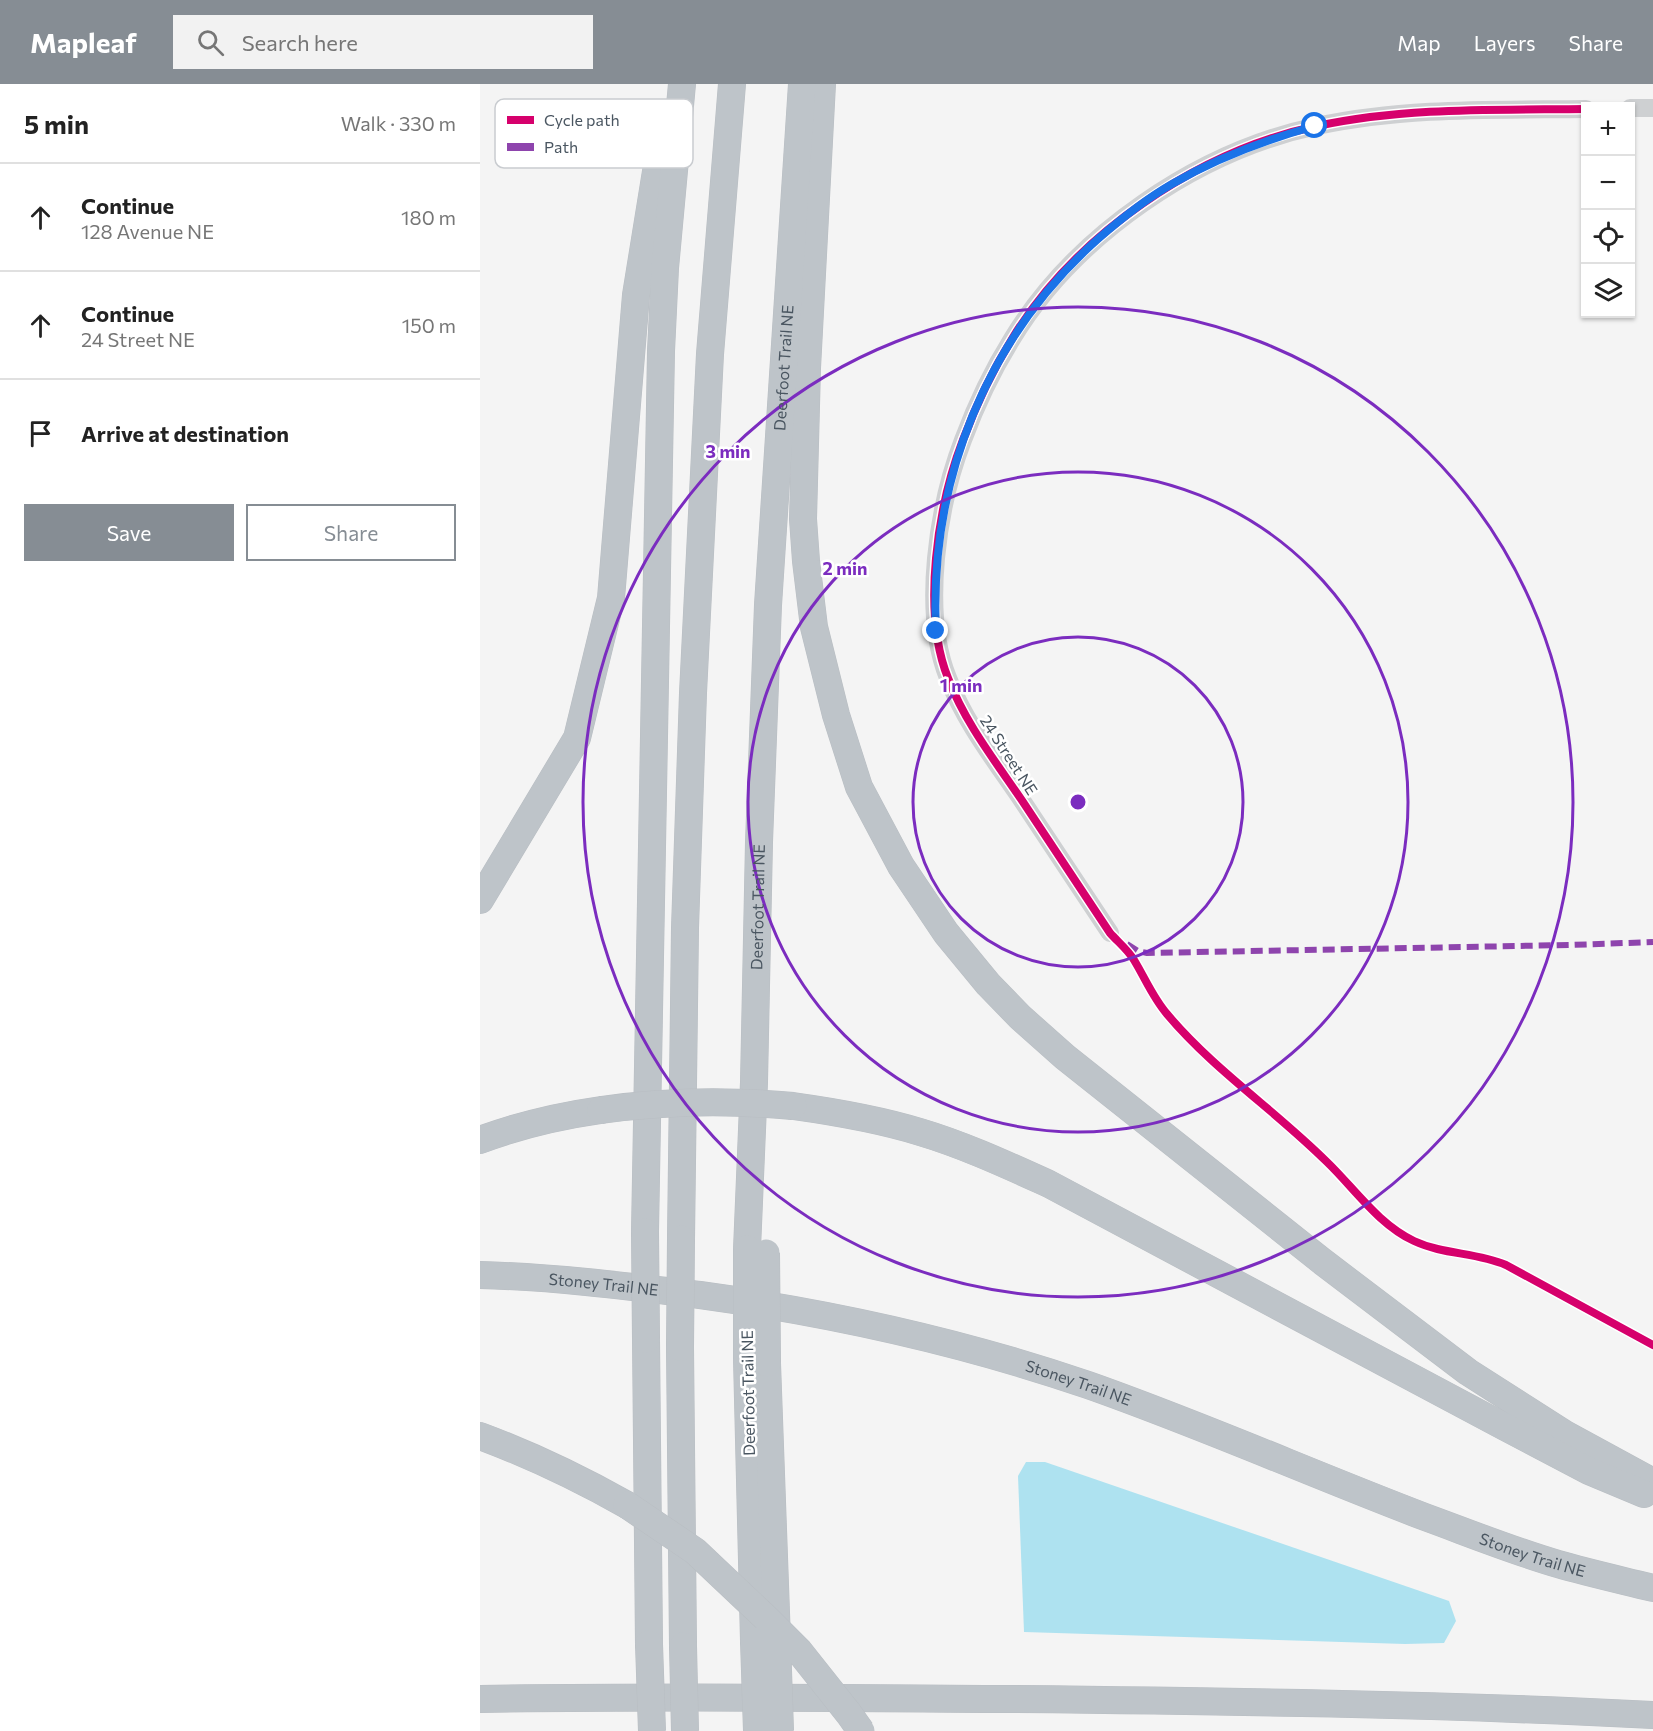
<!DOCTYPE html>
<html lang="en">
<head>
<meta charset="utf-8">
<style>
	:root { --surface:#fff; --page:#f2f2f2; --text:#222; --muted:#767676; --line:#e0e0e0; --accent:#868d94 }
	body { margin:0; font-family:Commissioner,sans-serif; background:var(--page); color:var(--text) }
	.controls { position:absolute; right:18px; top:18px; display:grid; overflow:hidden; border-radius:0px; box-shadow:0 2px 4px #0004 }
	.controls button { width:54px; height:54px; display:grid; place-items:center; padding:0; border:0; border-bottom:2px solid var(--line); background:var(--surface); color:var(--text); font:30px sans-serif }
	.stop { position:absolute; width:18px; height:18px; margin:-14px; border:4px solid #1a73e8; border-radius:50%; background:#fff }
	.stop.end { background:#1a73e8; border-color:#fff; box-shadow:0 2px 6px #0008 }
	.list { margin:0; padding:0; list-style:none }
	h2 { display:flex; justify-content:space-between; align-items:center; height:78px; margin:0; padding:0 24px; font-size:26px }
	h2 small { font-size:20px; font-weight:400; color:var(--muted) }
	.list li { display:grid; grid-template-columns:39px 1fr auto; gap:18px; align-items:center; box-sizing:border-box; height:108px; padding:0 24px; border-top:2px solid var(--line) }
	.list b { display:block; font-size:22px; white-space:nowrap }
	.list p { margin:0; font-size:20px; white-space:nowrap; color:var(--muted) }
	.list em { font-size:20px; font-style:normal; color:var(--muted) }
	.actions { display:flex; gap:12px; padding:18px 24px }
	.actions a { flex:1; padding:14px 0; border:2px solid var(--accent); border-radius:0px; text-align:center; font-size:21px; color:var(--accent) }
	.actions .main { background:var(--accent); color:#fff }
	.icon { flex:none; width:33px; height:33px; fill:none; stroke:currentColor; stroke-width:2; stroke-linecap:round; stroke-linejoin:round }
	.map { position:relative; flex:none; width:1173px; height:1647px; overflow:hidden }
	header { display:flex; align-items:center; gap:36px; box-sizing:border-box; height:84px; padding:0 30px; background:var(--accent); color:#fff }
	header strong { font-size:28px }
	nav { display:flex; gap:33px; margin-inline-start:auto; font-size:21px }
	.search { width:420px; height:54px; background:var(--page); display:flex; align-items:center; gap:15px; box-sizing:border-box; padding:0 21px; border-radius:0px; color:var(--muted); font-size:22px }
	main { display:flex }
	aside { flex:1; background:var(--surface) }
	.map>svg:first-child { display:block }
	.water { fill:#aee2f0 }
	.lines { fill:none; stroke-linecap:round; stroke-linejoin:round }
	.highway-casing { stroke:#b9bec3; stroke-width:28 }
	.minor { stroke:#ced0d2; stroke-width:18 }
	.highway { stroke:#bec4c9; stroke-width:27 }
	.highway-bridge-casing { stroke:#b9bec3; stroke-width:28; stroke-linecap:butt }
	.highway-bridge { stroke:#bec4c9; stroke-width:27 }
	.quiet { stroke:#8e44ad; stroke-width:6; stroke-dasharray:12 6; stroke-linecap:butt }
	.cycleway-casing { stroke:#fff; stroke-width:11 }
	.cycleway { stroke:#d6006c; stroke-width:8 }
	.route { stroke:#1a73e8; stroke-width:8 }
	.ring { fill:none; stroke:#7b2cbf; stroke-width:3 }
	.labels { text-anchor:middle; stroke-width:5; stroke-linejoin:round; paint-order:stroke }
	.street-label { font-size:16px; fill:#4a5661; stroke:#fff }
	.key { fill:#fff; stroke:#c9ccd0; stroke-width:1.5 }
	.key-label { font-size:16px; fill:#4a5661 }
	.centre { fill:#7b2cbf; stroke:#fff; stroke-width:3 }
	.ring-label { font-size:18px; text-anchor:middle; font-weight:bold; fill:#7b2cbf; stroke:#fff; stroke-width:5; stroke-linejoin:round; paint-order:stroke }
</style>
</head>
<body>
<header>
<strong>Mapleaf</strong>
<div class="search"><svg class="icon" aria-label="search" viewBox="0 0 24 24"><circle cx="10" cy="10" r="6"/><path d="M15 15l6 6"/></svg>Search here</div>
<nav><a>Map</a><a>Layers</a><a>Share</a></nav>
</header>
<main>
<aside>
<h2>5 min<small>Walk · 330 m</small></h2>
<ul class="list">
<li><svg class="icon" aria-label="ahead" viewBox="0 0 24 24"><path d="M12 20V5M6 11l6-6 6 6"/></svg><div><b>Continue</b><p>128 Avenue NE</p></div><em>180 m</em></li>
<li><svg class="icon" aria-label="ahead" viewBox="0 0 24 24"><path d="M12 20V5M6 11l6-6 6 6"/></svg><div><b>Continue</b><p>24 Street NE</p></div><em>150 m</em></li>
<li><svg class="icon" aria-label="arrive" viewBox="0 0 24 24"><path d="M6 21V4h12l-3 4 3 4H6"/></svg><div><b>Arrive at destination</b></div></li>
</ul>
<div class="actions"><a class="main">Save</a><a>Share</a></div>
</aside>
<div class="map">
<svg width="1173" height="1647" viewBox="0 0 1173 1647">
	<rect width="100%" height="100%" fill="#f4f4f4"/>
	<path class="water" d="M546,1378H565L969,1517L976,1537L964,1559L925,1560L544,1548L538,1392Z"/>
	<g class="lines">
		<g class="highway-casing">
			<g id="highway">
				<path d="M342,0L327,284L323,435L326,477L334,543L356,631L379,703L421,782L466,849L508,900L540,933L585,973L843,1178L988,1288L1085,1350L1173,1398"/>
				<path d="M0,816L97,654L131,514L156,211L179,69"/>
				<path d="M313,1022C356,1028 398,1035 440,1048C484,1061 527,1081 569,1100L1025,1343L1109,1387L1164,1410"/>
				<path d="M0,1056C40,1041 79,1032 121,1026"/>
				<path d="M165,1148L181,267L185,184L202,0"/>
				<path d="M201,1155L205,844L213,609L230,270L252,0"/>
				<path id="s1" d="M267,1165L274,998L279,758L288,521L322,0"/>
				<path id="s2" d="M0,1191C74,1193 146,1202 220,1211C351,1229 482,1258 608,1301C722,1341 832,1390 945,1433C989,1449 1033,1467 1078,1480C1109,1489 1141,1496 1173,1504"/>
				<path d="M166,1255L169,1560"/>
				<path d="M200,1263L203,1562"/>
				<path d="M267,1275L274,1557"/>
				<path d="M287,1279L297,1556"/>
				<path d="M0,1352C51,1371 99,1394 147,1421"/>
				<path d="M0,1615C177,1612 354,1614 531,1615C745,1617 959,1620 1173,1631"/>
			</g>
		</g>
		<path class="minor" d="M1150,24H1173
			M630,849C601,805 572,761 543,718C516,678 485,639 468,594C441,527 458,421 483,356C496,321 512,287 532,255C595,151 718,67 837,42C925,23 1016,26 1106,25"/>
		<use href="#highway" class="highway"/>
		<g class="highway-bridge-casing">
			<path id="highway-bridge" d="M121,1026C185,1017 248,1016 313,1022
				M165,1148L166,1255
				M286,1169L287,1279
				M200,1263L201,1155
				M267,1275V1165
				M147,1421L215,1467L287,1535L319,1567L369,1630L381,1647
				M297,1556L300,1647
				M274,1557L277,1647
				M169,1560L172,1647
				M203,1562L205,1647"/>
		</g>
		<use href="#highway-bridge" class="highway-bridge"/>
		<path class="quiet" d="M647,860L658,867L667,869L1090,861L1173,858"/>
		<g class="cycleway-casing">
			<path id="cycleway" d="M1106,25C1016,26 925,23 837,42C718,67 595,151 532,255C512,287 496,321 483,356C458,421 441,527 468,594C485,639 516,678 543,718C572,761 601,805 630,849C638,858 648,866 654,876C665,894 673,914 687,930C734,986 796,1027 847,1078C875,1105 898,1140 934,1157C964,1171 996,1168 1026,1181L1173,1261"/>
		</g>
		<use href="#cycleway" class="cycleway"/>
	</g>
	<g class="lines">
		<path class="route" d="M456,547C449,397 506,254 619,154C642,134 666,115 692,100C737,74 785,56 835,42"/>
	</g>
	<g class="ring">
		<circle cx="598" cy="718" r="165"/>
		<circle cx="598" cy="718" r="330"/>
		<circle cx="598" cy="718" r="495"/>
	</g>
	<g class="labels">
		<g class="street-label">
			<text dy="6" stroke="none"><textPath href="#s1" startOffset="882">Deerfoot Trail NE</textPath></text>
			<text transform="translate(529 671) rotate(57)" y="6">24 Street NE</text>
			<text dy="6" stroke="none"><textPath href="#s1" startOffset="342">Deerfoot Trail NE</textPath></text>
			<text dy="6" stroke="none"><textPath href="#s2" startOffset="124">Stoney Trail NE</textPath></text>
			<text dy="6" stroke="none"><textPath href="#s2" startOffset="610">Stoney Trail NE</textPath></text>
			<text transform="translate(268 1309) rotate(-91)" y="6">Deerfoot Trail NE</text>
			<text dy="6" stroke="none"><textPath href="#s2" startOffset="1096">Stoney Trail NE</textPath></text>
		</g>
	</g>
	<rect x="15" y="15" width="198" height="69" rx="9" class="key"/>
	<rect x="27" y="32" width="27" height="8" fill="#d6006c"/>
	<rect x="27" y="59" width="27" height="8" fill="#8e44ad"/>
	<g class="key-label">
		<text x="64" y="42">Cycle path</text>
		<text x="64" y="69">Path</text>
	</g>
	<circle cx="598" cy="718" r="9" class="centre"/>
	<g class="ring-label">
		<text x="248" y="374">3 min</text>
		<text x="365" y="491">2 min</text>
		<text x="481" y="608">1 min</text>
	</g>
</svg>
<div class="controls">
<button>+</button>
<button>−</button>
<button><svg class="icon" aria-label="locate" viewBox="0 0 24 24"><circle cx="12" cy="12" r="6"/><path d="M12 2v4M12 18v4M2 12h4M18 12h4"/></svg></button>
<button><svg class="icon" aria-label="layers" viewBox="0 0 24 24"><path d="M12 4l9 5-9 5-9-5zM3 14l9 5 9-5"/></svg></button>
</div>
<div class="stop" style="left:835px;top:42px"></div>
<div class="stop end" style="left:456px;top:547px"></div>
</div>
</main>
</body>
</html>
